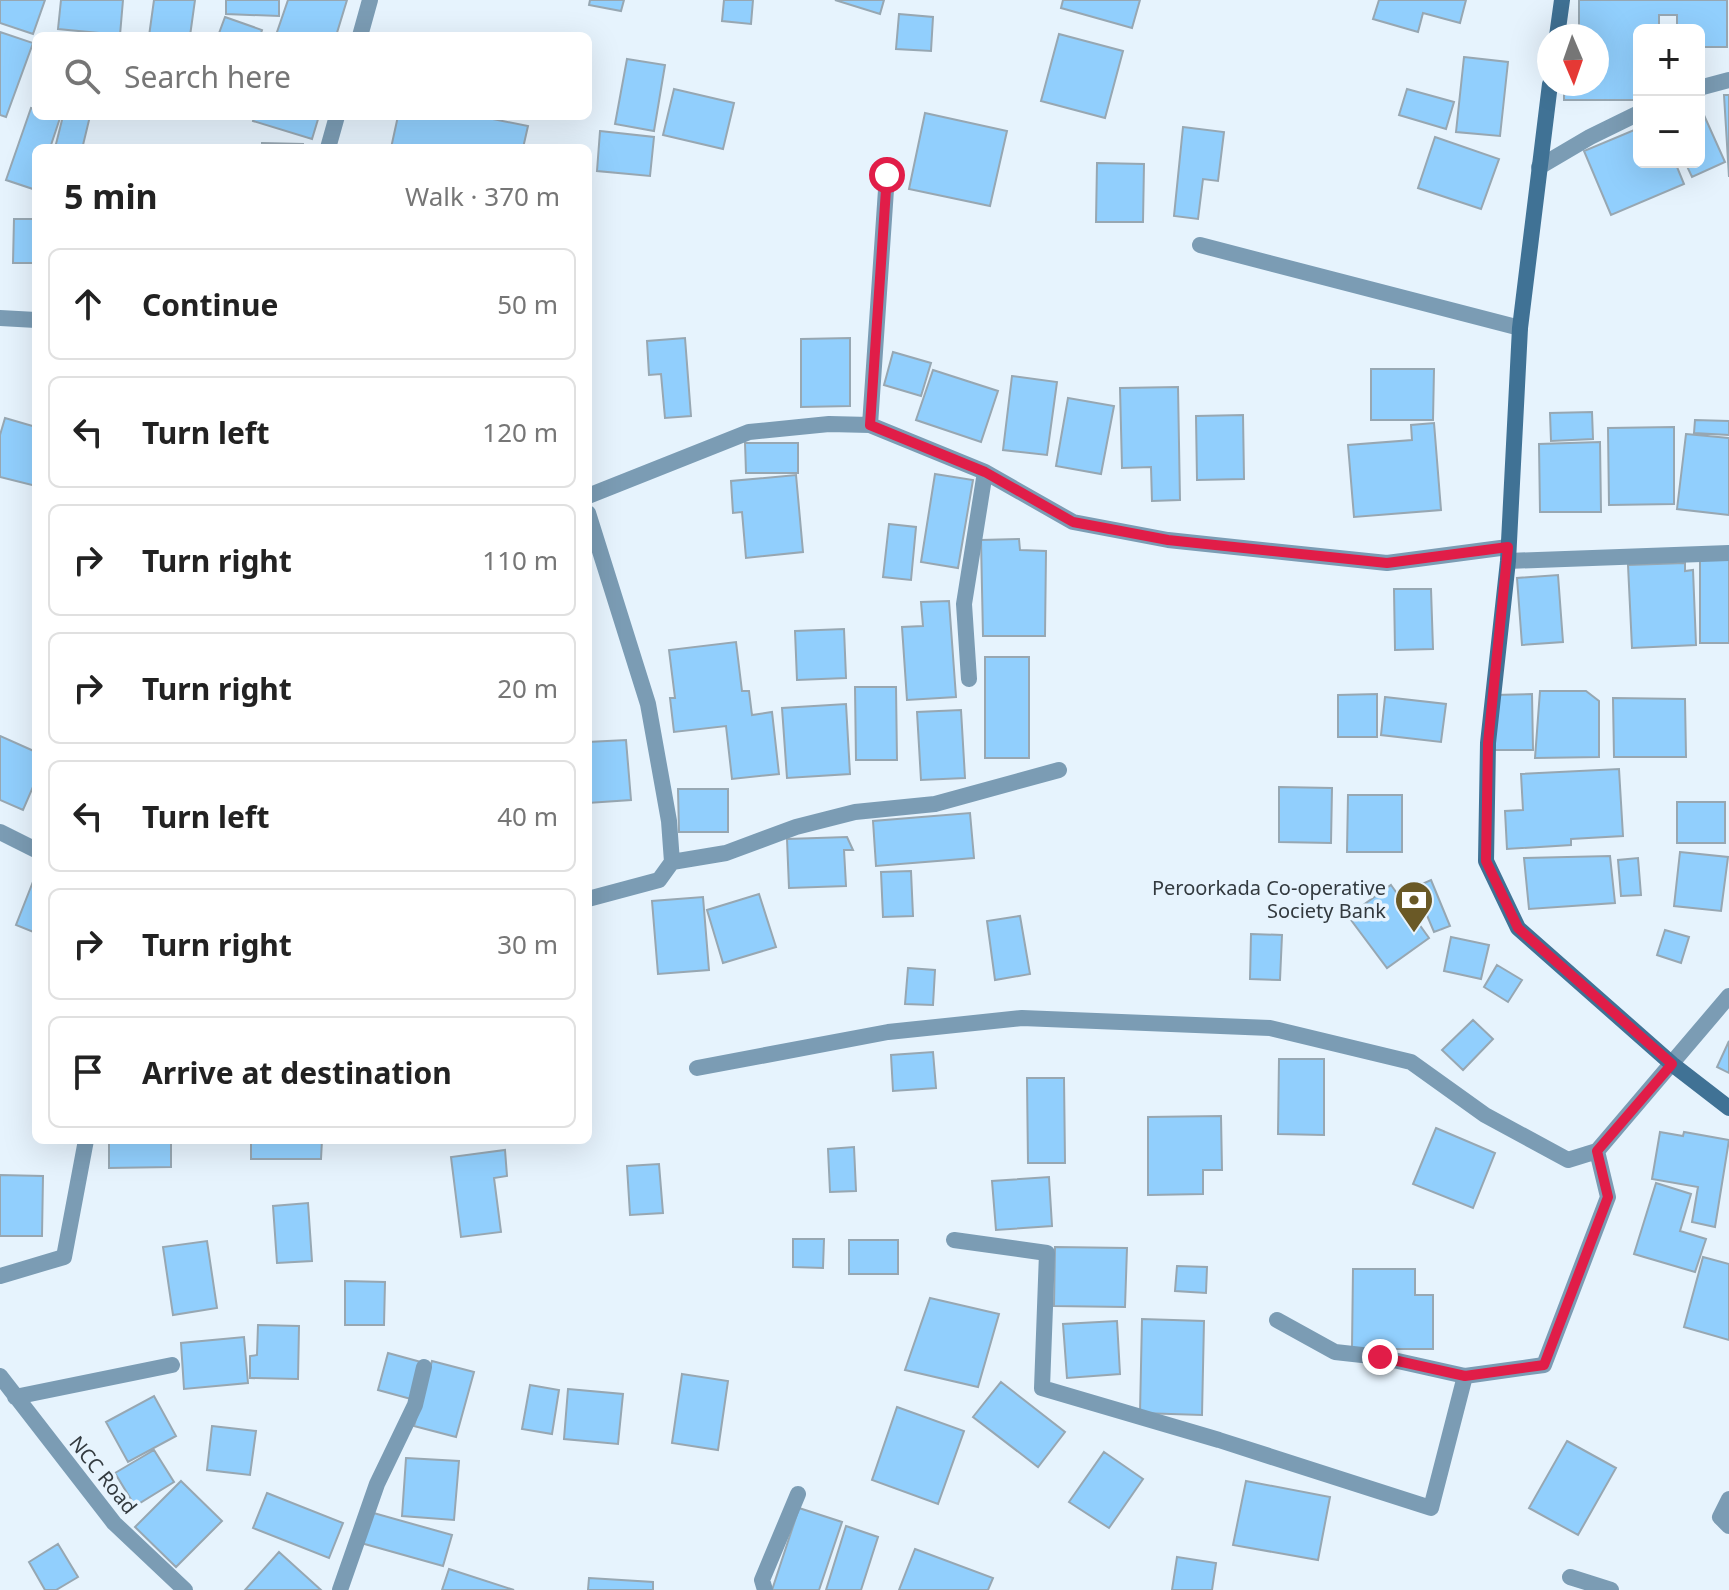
<!DOCTYPE html>
<html lang="en">
<head>
<meta charset="utf-8">
<style>
	:root { --surface:#fff; --page:#f2f2f2; --text:#222; --muted:#767676; --line:#e0e0e0 }
	body { margin:0; font-family:"Noto Sans",sans-serif; background:var(--page); color:var(--text) }
	.controls { position:absolute; right:24px; top:24px; display:grid; overflow:hidden; border-radius:12px; box-shadow:0 8px 32px #0002 }
	.controls button { width:72px; height:72px; display:grid; place-items:center; padding:0; border:0; border-bottom:2px solid var(--line); background:var(--surface); color:var(--text); font:40px sans-serif }
	.compass { position:absolute; left:1537px; top:24px; width:72px; height:72px; border-radius:50%; background:var(--surface); box-shadow:0 8px 32px #0002; rotate:178deg }
	.stop { position:absolute; width:24px; height:24px; margin:-18px; border:6px solid #e11d48; border-radius:50%; background:#fff }
	.stop.end { background:#e11d48; border-color:#fff; box-shadow:0 2px 8px #0008 }
	.list { margin:0; padding:0; list-style:none }
	h2 { display:flex; justify-content:space-between; align-items:center; height:104px; margin:0; padding:0 32px; font-size:34px }
	h2 small { font-size:26px; font-weight:400; color:var(--muted) }
	.list li { display:grid; grid-template-columns:52px 1fr auto; gap:24px; align-items:center; box-sizing:border-box; height:112px; margin:0 16px 16px; padding:0 16px; border:2px solid var(--line); border-radius:12px }
	.list b { display:block; font-size:30px; white-space:nowrap }
	.list em { font-size:26px; font-style:normal; color:var(--muted) }
	.icon { flex:none; width:44px; height:44px; fill:none; stroke:currentColor; stroke-width:2; stroke-linecap:round; stroke-linejoin:round }
	.map { position:relative; flex:none; width:1729px; height:1590px; overflow:hidden }
	.search { position:absolute; background:var(--surface); box-shadow:0 8px 32px #0002; left:32px; top:32px; width:560px; height:88px; display:flex; align-items:center; gap:20px; box-sizing:border-box; padding:0 28px; border-radius:12px; color:var(--muted); font-size:30px }
	.panel { position:absolute; background:var(--surface); box-shadow:0 8px 32px #0002; left:32px; top:144px; width:560px; height:1000px; border-radius:12px }
	.map>svg:first-child { display:block }
	.building { fill:#91cffd; stroke:#97a7b2; stroke-width:2 }
	.lines { fill:none; stroke-linecap:round; stroke-linejoin:round }
	.minor { stroke:#7b9cb4; stroke-width:16 }
	.secondary { stroke:#407295; stroke-width:16 }
	.route { stroke:#e11d48; stroke-width:10 }
	.labels { text-anchor:middle; stroke-width:7; stroke-linejoin:round; paint-order:stroke }
	.poi-label { font-size:20px; fill:#333a3f; stroke:#e6f3fd; text-anchor:end }
	.street-label { font-size:20px; fill:#333a3f; stroke:#e6f3fd }
</style>
</head>
<body>
<div class="map">
<svg width="1729" height="1590" viewBox="0 0 1729 1590">
	<rect width="100%" height="100%" fill="#e6f3fd"/>
	<path class="building" d="M0,0H45L33,34L0,23Z
		M61,0H123L120,35L58,29Z
		M154,0H195L190,36H149Z
		M226,0H279V16L226,14Z
		M288,0H347L336,36L276,35Z
		M590,0H624L621,11L589,5Z
		M724,0H753L751,24L722,21Z
		M835,0H884L880,14Z
		M1063,0H1140L1132,28L1061,8Z
		M1379,0H1466L1460,23L1423,13L1418,32L1373,19Z
		M1579,0H1727V47H1699V30H1677V15H1659V30H1639V100H1564V84H1597V36H1564V30H1579Z
		M899,14L933,17L931,51L896,49Z
		M225,17L262,30L260,36H218Z
		M0,32L33,43L6,117L0,115Z
		M1059,34L1123,51L1105,118L1041,101Z
		M1464,57L1508,62L1500,136L1456,132Z
		M627,59L665,65L654,131L615,124Z
		M674,89L734,103L723,149L663,135Z
		M1407,89L1454,102L1446,129L1399,115Z
		M1724,95H1729V177Z
		M1699,104L1725,162L1692,177L1685,162H1699Z
		M31,108L36,110V116L60,118L50,148H36V190L6,180Z
		M925,113L1007,131L990,206L909,189Z
		M63,116H90L83,145L94,148H55Z
		M254,116H319L312,139L253,121Z
		M398,116H478L528,126L523,148H391Z
		M1183,127L1224,132L1218,181L1203,179L1198,219L1174,216Z
		M1639,128V162H1675L1684,184L1611,215L1584,151Z
		M600,131L654,137L650,176L597,171Z
		M1435,137L1499,159L1481,209L1418,188Z
		M262,143L303,144V148H262Z
		M1097,163L1144,164L1143,222H1096Z
		M14,219H36V263H13Z
		M685,338L691,416L665,418L661,374L649,375L647,341Z
		M850,338V406L801,407V339Z
		M893,352L931,363L921,396L884,385Z
		M1371,369H1434L1433,420H1371Z
		M933,370L998,391L981,442L916,420Z
		M1012,376L1057,382L1047,455L1003,450Z
		M1178,387L1180,500L1152,501L1151,467L1122,468L1120,388Z
		M1068,398L1114,406L1101,474L1056,466Z
		M1592,412L1593,439L1551,441L1550,413Z
		M1243,415L1244,479L1197,480L1196,416Z
		M5,418L36,427V486L0,477V435Z
		M1695,420L1729,421V435L1694,433Z
		M1434,423L1441,510L1354,517L1348,445L1412,440L1411,425Z
		M1674,427V504L1609,505L1608,428Z
		M1686,434L1729,438V515L1677,509Z
		M1600,442L1601,512H1540L1539,444Z
		M745,443H798V473H746Z
		M935,474L973,480L958,568L921,562Z
		M796,475L803,552L746,558L742,512L733,513L731,481Z
		M889,524L916,527L911,580L883,577Z
		M1019,539L1020,550L1046,551L1045,636H983L981,540Z
		M1729,559V643H1700V560Z
		M1685,563V571L1693,570L1696,645L1632,648L1628,565Z
		M1558,575L1563,642L1522,645L1517,578Z
		M1394,589H1431L1433,649L1395,650Z
		M949,601L956,697L907,700L902,627L923,626L921,602Z
		M844,629L846,678L797,680L795,631Z
		M736,642L742,691H749L752,715L772,712L779,774L732,779L726,726L674,732L670,698H675L669,650Z
		M985,657H1029V758H985Z
		M855,687H896L897,760H856Z
		M1540,691H1586L1599,701V757L1535,758Z
		M1377,694V737H1338V695Z
		M1532,694L1533,750H1495L1494,695Z
		M1385,697L1446,704L1441,742L1381,735Z
		M1613,698L1685,699L1686,757H1614Z
		M846,704L850,774L787,778L782,708Z
		M961,710L965,778L921,780L917,712Z
		M0,736L36,752V780L23,810L0,800Z
		M626,740L631,800L588,803V742Z
		M1619,769L1623,836L1571,839V845L1507,849L1505,811L1523,810L1521,774Z
		M1279,787L1332,788L1331,843L1279,842Z
		M678,789H728V832H679Z
		M1348,795H1402V852H1347Z
		M1677,802H1725V843H1677Z
		M970,813L974,858L876,866L873,821Z
		M847,837L853,850H844L846,886L789,888L787,839Z
		M1680,852L1728,857L1721,911L1674,906Z
		M1610,856L1615,903L1529,909L1524,858Z
		M1638,858L1641,895L1621,896L1618,860Z
		M911,871L913,916L883,917L881,872Z
		M36,874V933L16,925Z
		M1431,880L1450,926L1434,932L1415,887Z
		M1391,885L1429,938L1387,968L1348,916Z
		M759,894L776,947L723,963L707,910Z
		M703,897L709,970L658,974L652,901Z
		M1020,916L1030,974L995,980L987,921Z
		M1665,930L1689,937L1681,963L1657,955Z
		M1251,934L1282,935L1280,980L1250,979Z
		M1451,937L1489,945L1481,979L1444,971Z
		M1497,965L1522,980L1508,1002L1484,987Z
		M908,968L935,970L933,1005L905,1004Z
		M1473,1020L1493,1039L1463,1070L1442,1050Z
		M1729,1041V1073L1717,1067Z
		M933,1052L936,1088L893,1091L891,1055Z
		M1279,1059H1324V1135L1278,1134Z
		M1027,1078H1064L1065,1163H1028Z
		M1221,1116L1222,1170H1203V1194L1148,1195V1117Z
		M1436,1128L1495,1153L1473,1208L1413,1184Z
		M1660,1132L1683,1136L1684,1132L1729,1140L1715,1227L1692,1222L1698,1187L1652,1179Z
		M109,1140H171V1167L109,1168Z
		M251,1140H322L321,1159H251Z
		M854,1147L856,1191L830,1192L828,1149Z
		M505,1150L507,1176L494,1178L501,1232L461,1237L451,1157Z
		M659,1164L663,1213L630,1215L627,1166Z
		M0,1175L43,1176L42,1236H0Z
		M1049,1177L1052,1226L996,1230L992,1181Z
		M1656,1183L1691,1194L1680,1231L1706,1239L1695,1272L1634,1254Z
		M308,1203L312,1261L277,1263L273,1206Z
		M793,1239H824L823,1268L793,1267Z
		M849,1240H898V1274H849Z
		M207,1241L217,1308L173,1315L163,1247Z
		M1055,1247L1127,1248L1125,1307L1054,1306Z
		M1703,1257L1729,1264V1340L1684,1327Z
		M1177,1266L1207,1267L1206,1293L1175,1291Z
		M1353,1269H1415V1295H1433V1349H1352Z
		M345,1281L385,1282L384,1325H345Z
		M930,1298L999,1314L978,1387L905,1370Z
		M1142,1319L1204,1321L1202,1415L1140,1413Z
		M1117,1321L1120,1374L1067,1378L1063,1324Z
		M258,1325L299,1326L298,1379L250,1378V1356L257,1355Z
		M244,1337L248,1383L184,1389L181,1343Z
		M388,1353L421,1362L411,1399L378,1390Z
		M432,1361L474,1372L456,1437L414,1426Z
		M682,1374L728,1381L718,1450L672,1443Z
		M1001,1382L1065,1432L1038,1467L973,1417Z
		M530,1385L559,1390L552,1434L522,1429Z
		M568,1389L623,1394L618,1444L564,1439Z
		M154,1396L176,1436L128,1462L106,1422Z
		M897,1407L964,1431L938,1504L872,1480Z
		M212,1426L256,1431L250,1475L207,1470Z
		M1567,1441L1616,1468L1578,1535L1529,1508Z
		M154,1450L174,1482L135,1506L115,1473Z
		M1104,1452L1143,1479L1109,1528L1069,1502Z
		M406,1458L459,1461L454,1520L402,1516Z
		M181,1481L222,1521L176,1567L135,1527Z
		M1246,1481L1330,1497L1318,1560L1233,1545Z
		M267,1493L343,1523L329,1558L253,1528Z
		M799,1508L842,1522L819,1590H772Z
		M370,1512L452,1535L443,1566L361,1543Z
		M846,1526L878,1537L861,1590H826Z
		M58,1544L78,1577L56,1590H45L29,1562Z
		M915,1549L993,1578L988,1590H899Z
		M279,1552L321,1590H245Z
		M1177,1557L1216,1563L1212,1590H1172Z
		M449,1569L514,1590H442Z
		M589,1578L653,1582V1590H588Z"/>
	<g class="lines">
		<path class="minor" d="M360,36L370,0
			M1699,88L1729,80
			M328,148L337,116
			M1539,167L1590,137L1639,113
			M1200,245L1520,328
			M0,318L36,320
			M870,425L887,175
			M588,496L749,432L829,424L870,425L985,472L1073,522L1168,540L1387,563L1508,547
			M588,513L648,704L669,821L672,862L659,880L588,899
			M1508,561L1729,553
			M969,679L964,604L985,472
			M0,832L36,850
			M672,862L726,853L796,827L855,812L935,804L1059,770
			M697,1068L888,1032L1022,1018L1270,1028L1411,1062L1485,1115L1568,1160L1597,1151L1729,996
			M954,1240L1047,1253L1042,1388L1219,1440L1431,1508L1465,1376
			M0,1276L64,1257L86,1140
			M1277,1320L1335,1352L1380,1357L1465,1376L1544,1365L1608,1197L1597,1151
			M0,1376L114,1523L185,1590
			M15,1397L172,1365
			M1729,1499L1720,1517L1729,1526
			M1570,1577L1611,1590
			M340,1590L377,1484L415,1405L424,1367
			M765,1590L762,1580L798,1494"/>
		<path class="secondary" d="M1557,36L1562,0
			M1550,84L1520,328L1508,561L1488,743L1486,861L1518,928L1672,1064L1729,1108"/>
	</g>
	<g class="lines">
		<path class="route" d="M887,175L870,425L985,472L1073,522L1168,540L1387,563L1508,547L1488,743L1486,861L1518,928L1672,1064L1597,1151L1608,1197L1544,1365L1465,1376L1380,1357"/>
	</g>
	<defs>
		<g id="bank-pin" transform="scale(2)"><path d="M0 17L-7.5 6A9.5 9.5 0 1 1 7.5 6Z" fill="#6a5926" stroke="#e6f3fd"/><path d="M-6-4H6V4H-6ZM0-2.3a2.3 2.3 0 1 0 0 4.6a2.3 2.3 0 1 0 0-4.6Z" fill="#fff"/></g>
	</defs>
	<g fill-rule="evenodd">
		<use href="#bank-pin" x="1414" y="900"/>
	</g>
	<g class="labels">
		<g class="poi-label">
			<text x="1386" y="895">Peroorkada Co-operative<tspan x="1386" dy="23">Society Bank</tspan></text>
		</g>
		<g class="street-label">
			<text transform="translate(103 1475) rotate(51)" y="7">NCC Road</text>
		</g>
	</g>
</svg>
<div class="controls">
<button>+</button>
<button>−</button>
</div>
<svg class="compass" viewBox="-18 -18 36 36"><path d="M0-13l5 13h-10z" fill="#e53935"/><path d="M0 13l5-13h-10z" fill="#767676"/></svg>
<div class="stop" style="left:887px;top:175px"></div>
<div class="stop end" style="left:1380px;top:1357px"></div>
<div class="search"><svg class="icon" aria-label="search" viewBox="0 0 24 24"><circle cx="10" cy="10" r="6"/><path d="M15 15l6 6"/></svg>Search here</div>
<section class="panel">
<h2>5 min<small>Walk · 370 m</small></h2>
<ul class="list">
<li><svg class="icon" aria-label="ahead" viewBox="0 0 24 24"><path d="M12 20V5M6 11l6-6 6 6"/></svg><div><b>Continue</b></div><em>50 m</em></li>
<li><svg class="icon" aria-label="left" viewBox="0 0 24 24"><path d="M17 20v-9H6M10 6l-5 5 5 5"/></svg><div><b>Turn left</b></div><em>120 m</em></li>
<li><svg class="icon" aria-label="right" viewBox="0 0 24 24"><path d="M7 20v-9h11M14 6l5 5-5 5"/></svg><div><b>Turn right</b></div><em>110 m</em></li>
<li><svg class="icon" aria-label="right" viewBox="0 0 24 24"><path d="M7 20v-9h11M14 6l5 5-5 5"/></svg><div><b>Turn right</b></div><em>20 m</em></li>
<li><svg class="icon" aria-label="left" viewBox="0 0 24 24"><path d="M17 20v-9H6M10 6l-5 5 5 5"/></svg><div><b>Turn left</b></div><em>40 m</em></li>
<li><svg class="icon" aria-label="right" viewBox="0 0 24 24"><path d="M7 20v-9h11M14 6l5 5-5 5"/></svg><div><b>Turn right</b></div><em>30 m</em></li>
<li><svg class="icon" aria-label="arrive" viewBox="0 0 24 24"><path d="M6 21V4h12l-3 4 3 4H6"/></svg><div><b>Arrive at destination</b></div></li>
</ul>
</section>
</div>
</body>
</html>
